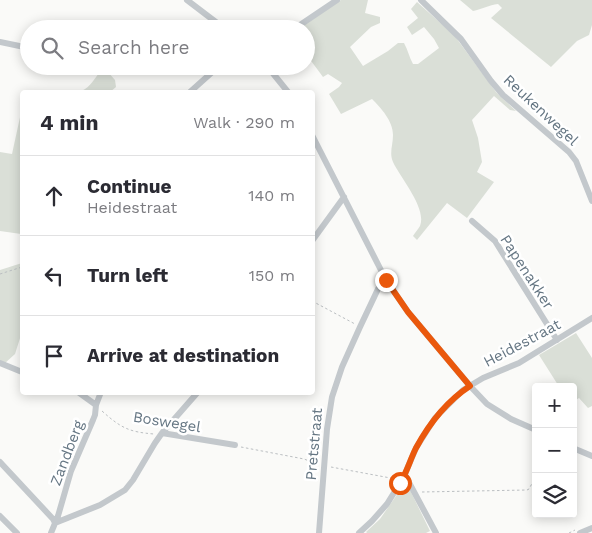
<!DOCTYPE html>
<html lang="en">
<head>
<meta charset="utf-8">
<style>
	:root { --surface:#fff; --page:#f2f2f3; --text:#2b2b33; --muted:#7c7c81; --line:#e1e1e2 }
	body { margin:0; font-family:"Work Sans",sans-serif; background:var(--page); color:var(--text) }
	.controls { position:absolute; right:15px; bottom:15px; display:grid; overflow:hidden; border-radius:5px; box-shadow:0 2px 12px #0003 }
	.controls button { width:45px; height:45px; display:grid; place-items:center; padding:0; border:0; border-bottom:1px solid var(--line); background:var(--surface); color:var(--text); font:25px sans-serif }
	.stop { position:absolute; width:15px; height:15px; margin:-11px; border:4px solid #ea580c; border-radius:50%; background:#fff }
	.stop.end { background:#ea580c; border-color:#fff; box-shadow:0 1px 5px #0008 }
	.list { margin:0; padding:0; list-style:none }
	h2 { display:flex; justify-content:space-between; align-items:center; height:65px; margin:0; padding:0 20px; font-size:21px }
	h2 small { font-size:16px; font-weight:400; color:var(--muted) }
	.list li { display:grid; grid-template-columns:32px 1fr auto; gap:15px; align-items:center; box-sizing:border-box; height:80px; padding:0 20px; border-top:1px solid var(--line) }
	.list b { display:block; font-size:19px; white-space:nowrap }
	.list p { margin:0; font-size:16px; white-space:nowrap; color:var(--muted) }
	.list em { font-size:16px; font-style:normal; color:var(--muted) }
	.icon { flex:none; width:28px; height:28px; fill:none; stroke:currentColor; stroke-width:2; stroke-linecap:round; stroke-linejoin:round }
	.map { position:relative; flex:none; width:592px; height:533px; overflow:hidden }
	.search { position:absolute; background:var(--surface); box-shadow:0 2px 12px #0003; left:20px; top:20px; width:295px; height:55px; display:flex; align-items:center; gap:12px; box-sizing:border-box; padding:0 18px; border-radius:28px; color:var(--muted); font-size:19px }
	.panel { position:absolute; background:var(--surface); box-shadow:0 2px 12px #0003; left:20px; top:90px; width:295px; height:305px; border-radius:5px }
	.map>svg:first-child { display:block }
	.green { fill:#dadfd7 }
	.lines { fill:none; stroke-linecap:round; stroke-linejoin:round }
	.path { stroke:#bbbfc2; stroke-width:1; stroke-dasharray:2.5 2.5; stroke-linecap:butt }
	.minor { stroke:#c3c8cc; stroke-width:6 }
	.route { stroke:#ea580c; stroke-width:6 }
	.labels { text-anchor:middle; stroke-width:5; stroke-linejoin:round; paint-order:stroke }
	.street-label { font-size:15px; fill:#657683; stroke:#fff }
</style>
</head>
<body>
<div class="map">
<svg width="592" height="533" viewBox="0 0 592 533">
	<rect width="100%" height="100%" fill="#fafaf8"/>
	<path class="green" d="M341,0H368L365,13L380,17V23L371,27L350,47L363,66L388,51L398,43H404C408,50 409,57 413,64H418L439,48L434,39L424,27L412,35L407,27L418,18L411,9L417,2L454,35L496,92L516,111L510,110L494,96L472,120L478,138L482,162L477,172L494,182L467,218L447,203L417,240L413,236C415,233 418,229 420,226C427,208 401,179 393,162C389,153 393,145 393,135C393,121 381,108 372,99L341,114L329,94L339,87L342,83L328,74L323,77L306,54V29H298L325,8Z
		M460,0H592V25L589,35L577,41L551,67L491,18L502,8L498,4C489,5 482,9 473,11Z
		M108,72L115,80L116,87L110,92H78C88,90 93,81 99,73Z
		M22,108V240L21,234L0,231V152L12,154Z
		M22,263V332L15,354L4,364L0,362V270Z
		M576,333L592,358V406L588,408L579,398L573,402V387H555L558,385L539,355Z
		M403,486L409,488L430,531L426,533H367L366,532L380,519Z"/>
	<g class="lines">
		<path class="path" d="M0,274L22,267
			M312,301L355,324
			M102,411C121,428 129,432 154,434
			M241,447L304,459L317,464
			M331,467L396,479
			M422,492L527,490L529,489L536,476
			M569,533L575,530"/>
		<path class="minor" d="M187,0L225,29
			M421,0L461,39L491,81L503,95L569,152L576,161L592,201
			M294,29L337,0
			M0,42L29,48
			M267,66L288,92
			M190,92L219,66
			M312,135L386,280L408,312L470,386L487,404L511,419L536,430
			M472,221L495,241L557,340
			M312,241L344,197
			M0,363L22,372
			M78,392L96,405
			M162,433L235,445
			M573,448L592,456
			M0,462L53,519L55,523
			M405,475L436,533
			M0,516L17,533
			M55,523L100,505L125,490L133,480L155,443L162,433L198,392
			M51,533L58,516L71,471L93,420L95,415L96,405L101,392
			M319,533L327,429L332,397L342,367L360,327L378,289L386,280
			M359,533L372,521L387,504L405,475L407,469L416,448L435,418L463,390L483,378L519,363L592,318
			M580,533L592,528"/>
	</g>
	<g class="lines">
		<path class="route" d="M386,280L408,312L470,386C447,401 429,424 416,448C410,460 407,472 400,483"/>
	</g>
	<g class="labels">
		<g class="street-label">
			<text transform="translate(541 110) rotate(43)" y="5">Reukenwegel</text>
			<text transform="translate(527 272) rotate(57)" y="5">Papenakker</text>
			<text transform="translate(522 343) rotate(-28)" y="5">Heidestraat</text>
			<text transform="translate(167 422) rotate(9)" y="5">Boswegel</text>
			<text transform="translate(314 444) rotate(-85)" y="5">Pretstraat</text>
			<text transform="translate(67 453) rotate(-69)" y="5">Zandberg</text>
		</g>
	</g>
</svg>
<div class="controls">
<button>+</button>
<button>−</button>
<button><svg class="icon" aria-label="layers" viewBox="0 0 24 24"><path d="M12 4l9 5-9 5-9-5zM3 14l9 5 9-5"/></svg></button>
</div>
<div class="stop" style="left:400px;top:483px"></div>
<div class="stop end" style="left:386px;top:280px"></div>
<div class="search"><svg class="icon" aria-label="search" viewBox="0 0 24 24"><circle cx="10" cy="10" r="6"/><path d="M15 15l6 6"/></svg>Search here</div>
<section class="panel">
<h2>4 min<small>Walk · 290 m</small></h2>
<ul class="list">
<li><svg class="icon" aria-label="ahead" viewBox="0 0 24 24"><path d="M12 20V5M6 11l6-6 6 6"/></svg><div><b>Continue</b><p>Heidestraat</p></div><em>140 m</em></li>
<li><svg class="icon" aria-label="left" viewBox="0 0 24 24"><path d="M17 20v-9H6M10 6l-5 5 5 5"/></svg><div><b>Turn left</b></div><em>150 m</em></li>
<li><svg class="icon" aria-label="arrive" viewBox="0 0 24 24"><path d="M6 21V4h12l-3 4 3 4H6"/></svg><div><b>Arrive at destination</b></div></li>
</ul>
</section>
</div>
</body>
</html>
